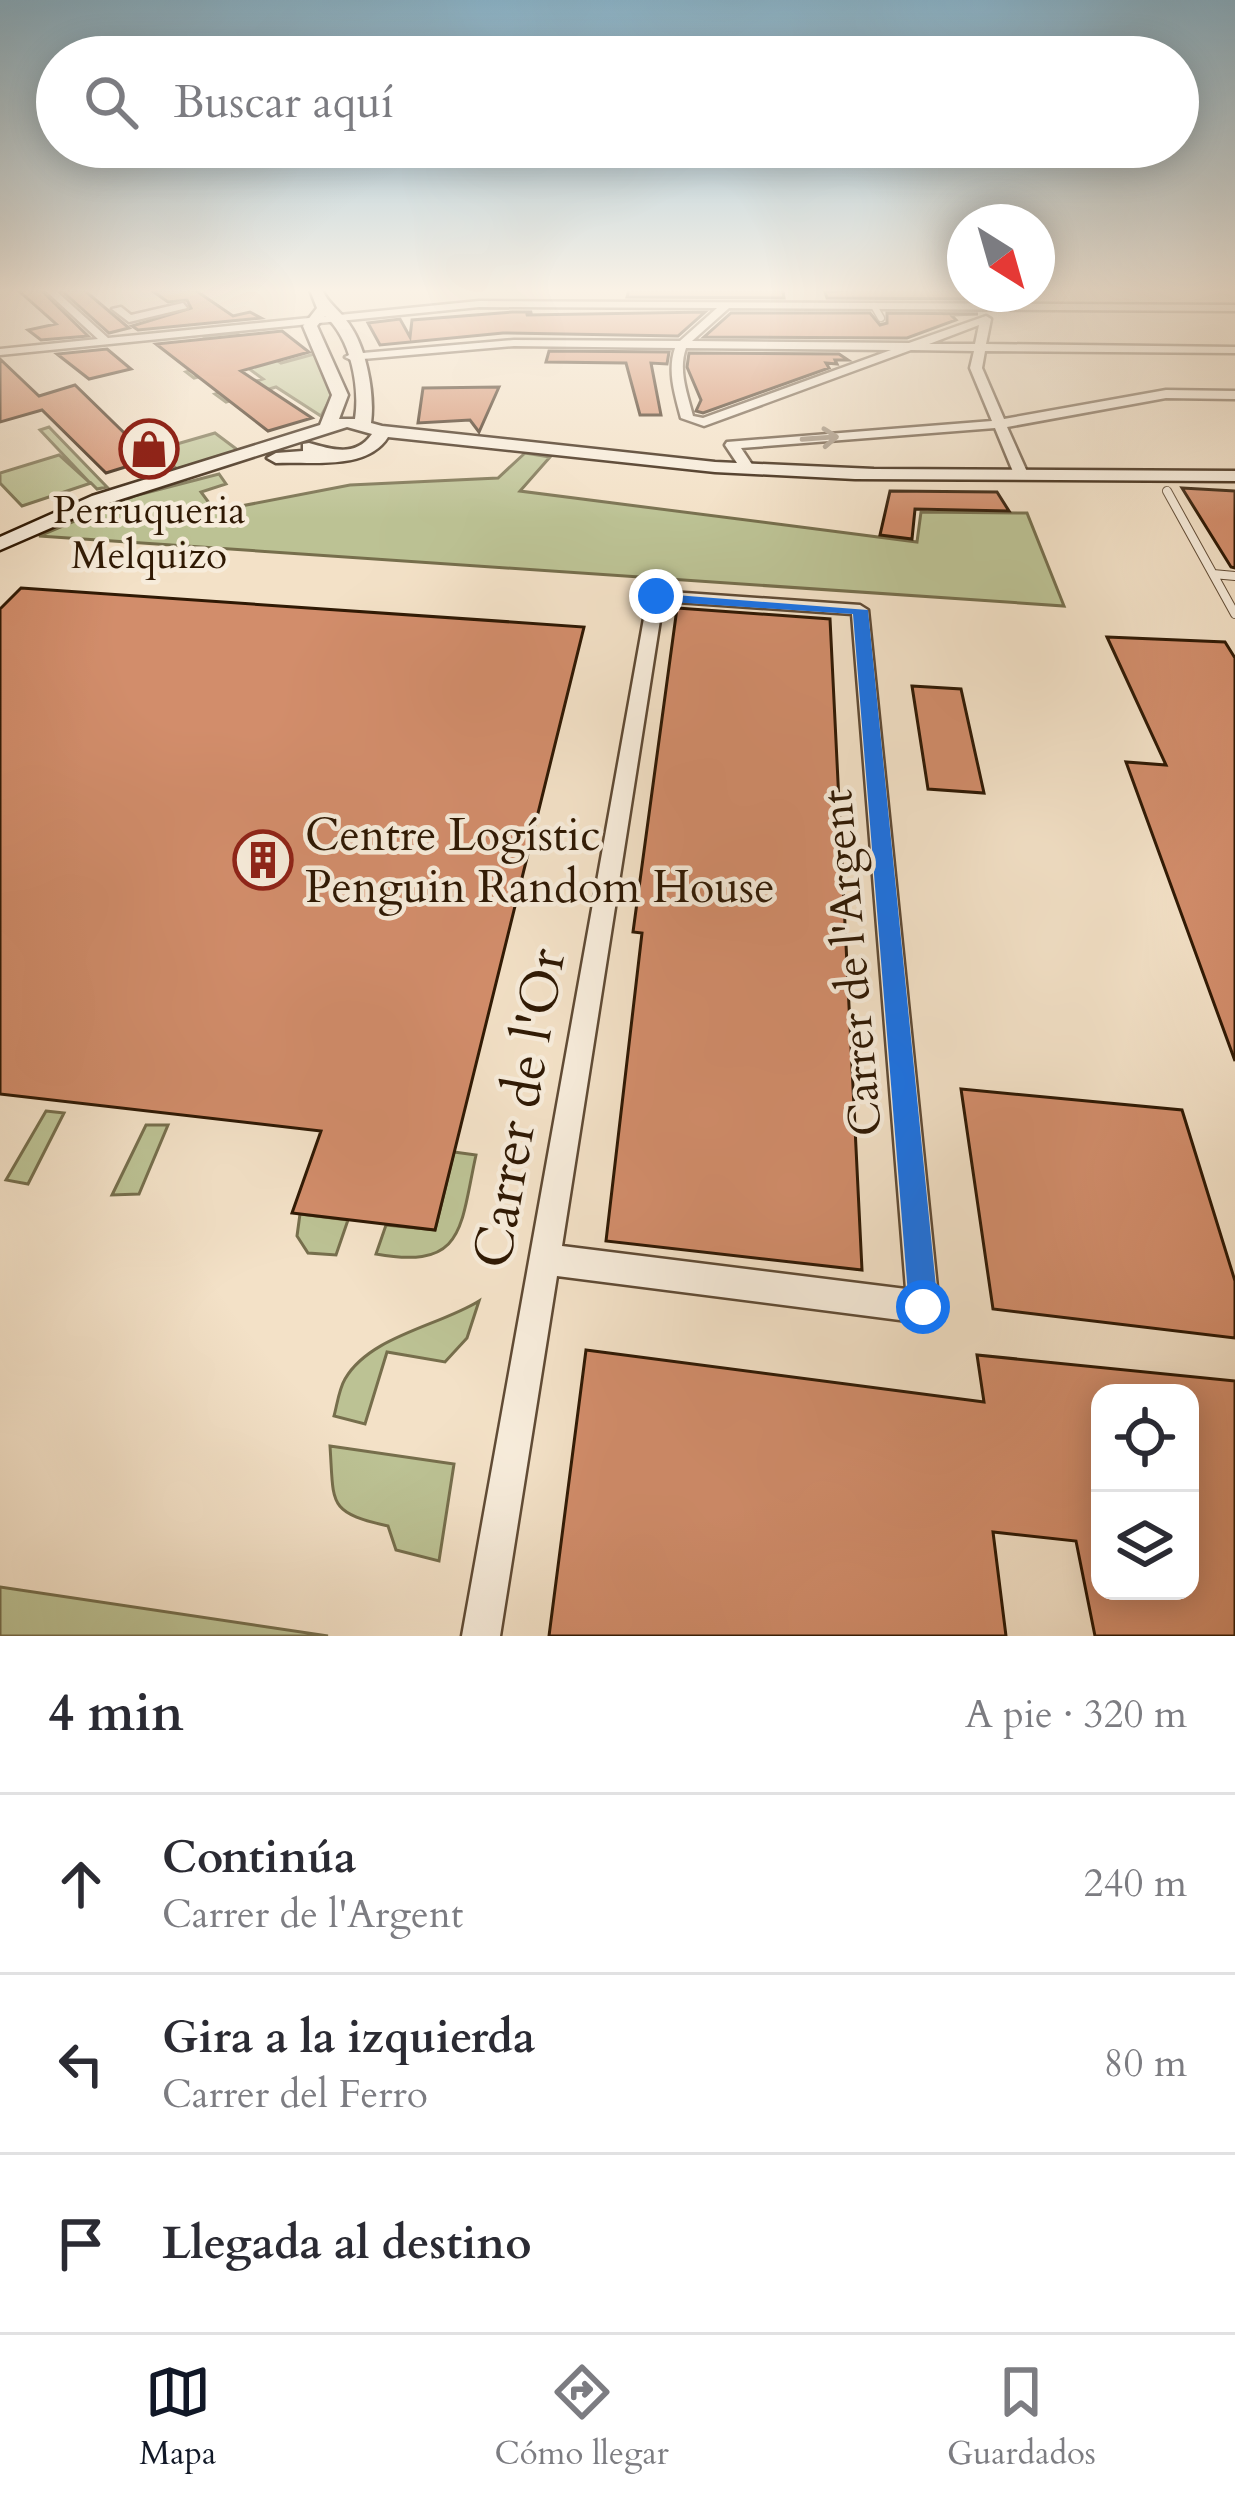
<!DOCTYPE html>
<html lang="es">
<head>
<meta charset="utf-8">
<style>
	:root { --surface:#fff; --page:#f2f2f3; --text:#2b2b33; --muted:#7c7c81; --line:#e1e1e2; --accent:#111827 }
	body { margin:0; font-family:Cardo,serif; background:var(--page); color:var(--text) }
	.controls { position:absolute; right:36px; bottom:36px; display:grid; overflow:hidden; border-radius:24px; box-shadow:0 6px 30px #0003 }
	.controls button { width:108px; height:108px; display:grid; place-items:center; padding:0; border:0; border-bottom:3px solid var(--line); background:var(--surface); color:var(--text); font:60px sans-serif }
	.compass { position:absolute; left:947px; top:204px; width:108px; height:108px; border-radius:50%; background:var(--surface); box-shadow:0 6px 30px #0003; rotate:143deg }
	.stop { position:absolute; width:36px; height:36px; margin:-27px; border:9px solid #1a73e8; border-radius:50%; background:#fff }
	.stop.end { background:#1a73e8; border-color:#fff; box-shadow:0 3px 12px #0008 }
	.list { margin:0; padding:0; list-style:none }
	h2 { display:flex; justify-content:space-between; align-items:center; height:156px; margin:0; padding:0 48px; font-size:51px }
	h2 small { font-size:39px; font-weight:400; color:var(--muted) }
	.list li { display:grid; grid-template-columns:78px 1fr auto; gap:36px; align-items:center; box-sizing:border-box; height:180px; padding:0 48px; border-top:3px solid var(--line) }
	.list b { display:block; font-size:45px; white-space:nowrap }
	.list p { margin:0; font-size:39px; white-space:nowrap; color:var(--muted) }
	.list em { font-size:39px; font-style:normal; color:var(--muted) }
	.icon { flex:none; width:66px; height:66px; fill:none; stroke:currentColor; stroke-width:2; stroke-linecap:round; stroke-linejoin:round }
	.map { position:relative; flex:none; width:1235px; height:1636px; overflow:hidden }
	.search { position:absolute; background:var(--surface); box-shadow:0 6px 30px #0003; left:36px; right:36px; top:36px; height:132px; display:flex; align-items:center; gap:30px; box-sizing:border-box; padding:0 42px; border-radius:66px; color:var(--muted); font-size:45px }
	.sheet { height:696px; background:var(--surface) }
	nav { display:flex; justify-content:space-around; align-items:center; box-sizing:border-box; height:168px; border-top:3px solid var(--line); background:var(--surface); font-size:33px; color:var(--muted) }
	nav a { display:grid; justify-items:center; gap:6px }
	nav .on { color:var(--accent) }
	.map>svg:first-child { display:block }
	.green { fill:#bcc294; stroke:#766e4c; stroke-width:3 }
	.building { fill:#d28d6b; stroke:#2f1904; stroke-width:3; fill-rule:evenodd }
	.lines { fill:none; stroke-linecap:round; stroke-linejoin:round }
	.lane-far1-casing { stroke:#604b35; stroke-width:9 }
	.lane-casing { stroke:#604b35; stroke-width:10 }
	.street-casing { stroke:#604b35; stroke-width:5 }
	.secondary-casing { stroke:#2f1904; stroke-width:5 }
	.lane-far1 { stroke:#f7ecdb; stroke-width:6 }
	.lane { stroke:#f7ecdb; stroke-width:8 }
	.street { fill:#f7ecdb; fill-rule:evenodd }
	.secondary { fill:#f7ecdb; fill-rule:evenodd }
	.oneway { stroke:#9d8d7a }
	.route { fill:#1a73e8 }
	.labels { text-anchor:middle; stroke-width:9; stroke-linejoin:round; paint-order:stroke }
	.far-poi-label { font-size:39px; fill:#2f1904; stroke:#f7ecdb }
	.poi-label { font-size:45px; fill:#2f1904; stroke:#f7ecdb; text-anchor:start }
	.street-label { font-size:45px; fill:#2f1904; stroke:#f7ecdb }
	.near-street-label { font-size:54px; fill:#2f1904; stroke:#f7ecdb }
</style>
</head>
<body>
<div class="map">
<svg width="1235" height="1636" viewBox="0 0 1235 1636">
	<rect width="100%" height="100%" fill="#f3e1c7"/>
	<filter id="stains"><feTurbulence type="fractalNoise" baseFrequency=".00167" numOctaves="4"/><feColorMatrix values="0 0 0 0 .2 0 0 0 0 .09 0 0 0 0 .02 0 0 0 .5 -.17"/></filter>
	<radialGradient id="worn" r=".72"><stop offset=".6" stop-color="#630" stop-opacity="0"/><stop offset="1" stop-color="#630" stop-opacity=".3"/></radialGradient>
	<path class="green" d="M236,333L281,363L318,353L334,392L321,416L276,387L226,402L215,394L263,379L244,365L194,378L186,372L233,359L203,336Z
		M49,427L107,487L97,489L91,483L22,506L0,483V473L59,455L90,483L40,430Z
		M215,433L239,451L177,469L156,450Z
		M525,453L550,457L520,491L917,542L921,512L1027,513L1064,606L39,536L134,496L219,474L226,484L201,492L215,511L350,485L498,478Z
		M46,1111L64,1113L28,1184L6,1180Z
		M146,1125H168L139,1194L112,1195Z
		M454,1152L476,1155C460,1228 465,1270 376,1254L386,1225L435,1230Z
		M300,1214L348,1220L336,1255L308,1253L297,1236Z
		M479,1301L467,1338L445,1362L387,1352L365,1424L334,1416C337,1405 339,1389 345,1379C370,1336 439,1326 479,1301Z
		M330,1446L454,1464L439,1561L396,1550L388,1526C327,1512 334,1505 330,1446Z
		M0,1587L328,1636H0Z"/>
	<path class="building" d="M18,290H41L88,336L41,340L28,330L56,324Z
		M61,290H84L129,328L109,333Z
		M151,290H195L233,316L250,312L261,318L138,330L132,326L191,308L187,300L168,302Z
		M629,290H783L784,298L627,297Z
		M847,290H965V294H987V299L827,298L825,292Z
		M512,312H532L526,315L705,312L678,336L503,333L380,345L368,323L400,319L410,337L412,320Z
		M731,313H870L880,325L887,323V313L978,314L951,315L956,320L907,338L704,337Z
		M282,331L309,352L241,371L312,418L268,431L156,344Z
		M107,349L131,369L89,379L57,354Z
		M549,351L669,352L667,364L651,363L661,415H640L626,363L546,362Z
		M689,353L839,354L848,360H835L837,364L826,363L829,368L703,413L696,411L701,400L687,367Z
		M0,359L39,396L75,385L151,459L106,473L42,410L0,422Z
		M499,387L479,432L470,420L418,423L423,388Z
		M1182,488L1235,491V568L1231,567Z
		M890,491L997,492L1009,511L915,509L912,539L880,535Z
		M21,588L584,627L435,1230L292,1213L321,1131L0,1094V609Z
		M677,608L830,619L862,1270L606,1241L642,933L633,932Z
		M1107,637L1225,642L1235,658V1061L1126,762L1166,765Z
		M912,686L961,689L984,793L928,789Z
		M961,1089L1182,1110L1235,1281V1338L993,1309Z
		M586,1350L984,1402L977,1355L1235,1381V1636H1095L1076,1541L993,1532L1006,1636H549ZM1100,1393H1190V1591H1100Z"/>
	<g class="lines">
		<g class="lane-far1-casing">
			<path id="lane-far1" d="M994,296L1010,294
				M874,306L881,318"/>
		</g>
		<g class="lane-casing">
			<path id="lane" d="M1167,491L1235,614
				M1213,574L1235,576"/>
		</g>
		<g class="street-casing">
			<path id="street" d="M45,290H55L108,338L479,301L1235,305V311L729,308L692,341L909,343L986,316L991,319L986,344L1235,347V353L985,351L982,368L1004,419L1166,390L1235,391V399L1166,398L1007,427L1028,474L1021,478L1014,474L995,428L741,448L755,469L748,473L743,472L725,445L727,442L992,421L970,368L974,351L911,350L704,426L681,418C675,395 667,371 675,348L514,346L351,360L345,357L351,354L514,340L680,341L717,308L479,307L0,355V349L98,339ZM979,325L975,344H929ZM686,348L891,350L703,418L693,416C687,393 678,370 686,348Z
				M183,303L187,308L129,322L112,309L121,307L131,315Z
				M656,591L860,605L868,610L939,1307L934,1318L923,1323L557,1276L500,1636H462L648,596ZM663,601L852,614L906,1289L562,1246Z"/>
		</g>
		<g class="secondary-casing">
			<path id="secondary" d="M310,290H322C329,304 337,308 346,320C366,344 375,393 371,423L382,426L715,462L874,469L1235,471V481L855,479L715,472L388,437C367,471 311,461 276,463L267,458L276,453L303,451V444L309,443C333,450 356,457 372,434L347,427L106,504L0,550V537L92,496L320,425L332,395L303,326L317,308ZM325,316C351,338 360,387 355,419H339L348,395L317,326Z"/>
		</g>
		<use href="#lane-far1" class="lane-far1"/>
		<use href="#lane" class="lane"/>
		<use href="#street" class="street"/>
		<use href="#secondary" class="secondary"/>
	</g>
	<defs><path id="oneway-shaft" d="M-6 0H5M1.5-3L5.5 0L1.5 3" fill="none" stroke-width="1.6" stroke-linecap="round" stroke-linejoin="round" transform="scale(3)"/></defs>
	<use class="oneway" href="#oneway-shaft" transform="translate(820 438) rotate(-4)"/>
	<linearGradient id="sky" x2="0" y2="1"><stop stop-color="#89b8d2"/><stop offset="0.56" stop-color="#faf2e6"/><stop offset="1" stop-color="#faf2e6" stop-opacity="0"/></linearGradient>
	<rect width="1235" height="519" fill="url(#sky)"/>
	<path class="route" d="M650,593L868,610L938,1307L933,1318L923,1322L913,1318L909,1307L853,614L656,601Z"/>
	<defs>
		<g id="shop-ring" transform="scale(3)"><circle r="9.5" fill="#f7ecdb" stroke="#8f2418" stroke-width="1.5"/><path d="M-5-2.5h2.3a2.7 3.5 0 0 1 5.4 0H5L5.5 6h-11ZM-1.5-2.5h3a1.5 2.3 0 0 0-3 0Z" fill="#8f2418"/></g>
		<g id="building-ring" transform="scale(3)"><circle r="9.5" fill="#f7ecdb" stroke="#8f2418" stroke-width="1.5"/><path d="M-4-6H4V6H1V3H-1V6H-4ZM-2.5-4.3h1.7v1.8h-1.7ZM.8-4.3h1.7v1.8H.8ZM-2.5-1h1.7V.8h-1.7ZM.8-1h1.7V.8H.8Z" fill="#8f2418"/></g>
	</defs>
	<g fill-rule="evenodd">
		<use href="#shop-ring" x="149" y="449"/>
		<use href="#building-ring" x="263" y="860"/>
	</g>
	<g class="labels">
		<g class="far-poi-label">
			<text x="149" y="523">Perruqueria<tspan x="149" dy="45">Melquizo</tspan></text>
		</g>
		<g class="poi-label">
			<text x="305" y="850">Centre Logístic<tspan x="305" dy="52">Penguin Random House</tspan></text>
		</g>
		<g class="street-label">
			<text transform="translate(850 963) rotate(-95)" y="16">Carrer de l'Argent</text>
		</g>
		<g class="near-street-label">
			<text transform="translate(518 1108) rotate(-80)" y="19">Carrer de l'Or</text>
		</g>
	</g>
	<rect width="100%" height="100%" filter="url(#stains)"/>
	<rect width="100%" height="100%" fill="url(#worn)"/>
</svg>
<div class="controls">
<button><svg class="icon" aria-label="locate" viewBox="0 0 24 24"><circle cx="12" cy="12" r="6"/><path d="M12 2v4M12 18v4M2 12h4M18 12h4"/></svg></button>
<button><svg class="icon" aria-label="layers" viewBox="0 0 24 24"><path d="M12 4l9 5-9 5-9-5zM3 14l9 5 9-5"/></svg></button>
</div>
<svg class="compass" viewBox="-18 -18 36 36"><path d="M0-13l5 13h-10z" fill="#e53935"/><path d="M0 13l5-13h-10z" fill="#7c7c81"/></svg>
<div class="stop" style="left:923px;top:1307px"></div>
<div class="stop end" style="left:656px;top:596px"></div>
<div class="search"><svg class="icon" aria-label="search" viewBox="0 0 24 24"><circle cx="10" cy="10" r="6"/><path d="M15 15l6 6"/></svg>Buscar aquí</div>
</div>
<section class="sheet">
<h2>4 min<small>A pie · 320 m</small></h2>
<ul class="list">
<li><svg class="icon" aria-label="ahead" viewBox="0 0 24 24"><path d="M12 20V5M6 11l6-6 6 6"/></svg><div><b>Continúa</b><p>Carrer de l'Argent</p></div><em>240 m</em></li>
<li><svg class="icon" aria-label="left" viewBox="0 0 24 24"><path d="M17 20v-9H6M10 6l-5 5 5 5"/></svg><div><b>Gira a la izquierda</b><p>Carrer del Ferro</p></div><em>80 m</em></li>
<li><svg class="icon" aria-label="arrive" viewBox="0 0 24 24"><path d="M6 21V4h12l-3 4 3 4H6"/></svg><div><b>Llegada al destino</b></div></li>
</ul>
</section>
<nav>
<a class="on"><svg class="icon" aria-label="map" viewBox="0 0 24 24"><path d="M3 6l6-2 6 2 6-2v14l-6 2-6-2-6 2zM9 4v14M15 6v14"/></svg>Mapa</a>
<a><svg class="icon" aria-label="directions" viewBox="0 0 24 24"><path d="M12 3l9 9-9 9-9-9zM9 14v-3h6M13 9l2 2-2 2"/></svg>Cómo llegar</a>
<a><svg class="icon" aria-label="saved" viewBox="0 0 24 24"><path d="M7 4h10v16l-5-4-5 4z"/></svg>Guardados</a>
</nav>
</body>
</html>
